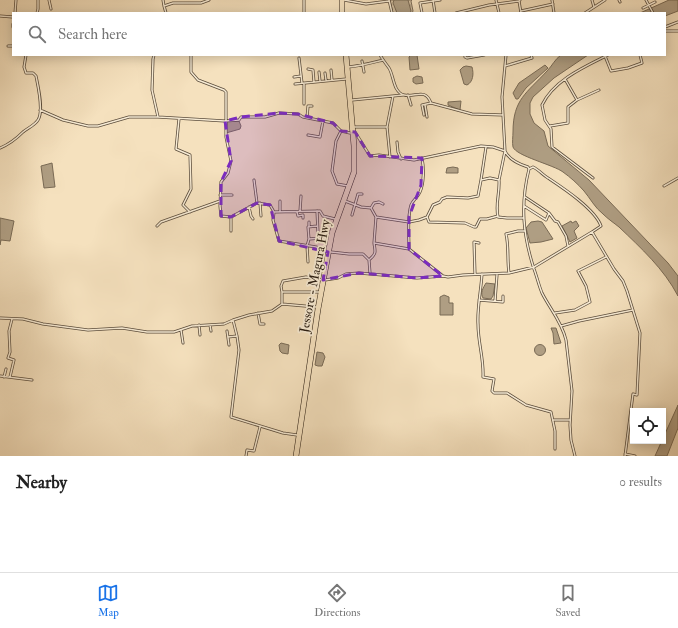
<!DOCTYPE html>
<html lang="en">
<head>
<meta charset="utf-8">
<style>
	:root { --surface:#fff; --page:#f6f6f6; --text:#222; --muted:#767676; --line:#e0e0e0; --accent:#1a73e8 }
	body { margin:0; font-family:"IM FELL Double Pica",serif; background:var(--page); color:var(--text) }
	.controls { position:absolute; right:12px; bottom:12px; display:grid; overflow:hidden; border-radius:0px; box-shadow:0 2px 10px #0003 }
	.controls button { width:36px; height:36px; display:grid; place-items:center; padding:0; border:0; border-bottom:1px solid var(--line); background:var(--surface); color:var(--text); font:20px sans-serif }
	.list { margin:0; padding:0; list-style:none }
	h2 { display:flex; justify-content:space-between; align-items:center; height:52px; margin:0; padding:0 16px; font-size:17px }
	h2 small { font-size:13px; font-weight:400; color:var(--muted) }
	.icon { flex:none; width:22px; height:22px; fill:none; stroke:currentColor; stroke-width:2; stroke-linecap:round; stroke-linejoin:round }
	.map { position:relative; flex:none; width:678px; height:456px; overflow:hidden }
	.search { position:absolute; background:var(--surface); box-shadow:0 2px 10px #0003; left:12px; right:12px; top:12px; height:44px; display:flex; align-items:center; gap:10px; box-sizing:border-box; padding:0 14px; border-radius:0px; color:var(--muted); font-size:15px }
	.sheet { height:116px; background:var(--surface) }
	nav { display:flex; justify-content:space-around; align-items:center; box-sizing:border-box; height:56px; border-top:1px solid var(--line); background:var(--surface); font-size:11px; color:var(--muted) }
	nav a { display:grid; justify-items:center; gap:2px }
	nav .on { color:var(--accent) }
	.map>svg:first-child { display:block }
	.grass { fill:url(#grass-tufts); stroke:#7c6d58 }
	.water { fill:#af9e83; stroke:#796a55 }
	.lines { fill:none; stroke-linecap:round; stroke-linejoin:round }
	.street-casing { stroke:#5a4c3c; stroke-width:3 }
	.highway-casing { stroke:#271b10; stroke-width:6 }
	.street { stroke:#f8ecd5; stroke-width:1.5 }
	.highway { stroke:#f5e1be; stroke-width:5 }
	.marked { fill:#7b2cbf; fill-opacity:0.2; stroke:#7b2cbf; stroke-width:3; stroke-dasharray:8 5; stroke-linejoin:round }
	.labels { text-anchor:middle; stroke-width:3.5; stroke-linejoin:round; paint-order:stroke }
	.street-label { font-size:13px; fill:#271b10; stroke:#f8ecd5 }
</style>
</head>
<body>
<div class="map">
<svg width="678" height="456" viewBox="0 0 678 456">
	<defs>
		<pattern id="grass-tufts" width="24" height="20" patternUnits="userSpaceOnUse"><rect width="24" height="20" fill="#d2bfa0"/><path d="M3 7l-1-3M5 7V3M7 7l1-3M15 17l-1-3M17 17v-4M19 17l1-3" fill="none" stroke="#b4a489"/></pattern>
	</defs>
	<rect width="100%" height="100%" fill="#f5e1be"/>
	<filter id="stains"><feTurbulence type="fractalNoise" baseFrequency=".005" numOctaves="4"/><feColorMatrix values="0 0 0 0 .2 0 0 0 0 .09 0 0 0 0 .02 0 0 0 .5 -.17"/></filter>
	<radialGradient id="worn" r=".72"><stop offset=".6" stop-color="#630" stop-opacity="0"/><stop offset="1" stop-color="#630" stop-opacity=".3"/></radialGradient>
	<path class="grass" d="M390,0H412L411,1L413,11L412,13H393Z"/>
	<path class="water" d="M394,0H408L411,11L410,13H397L393,3Z
		M669,0H678V11L665,16V13H640Z
		M411,55H417L419,69L410,70L409,57Z
		M561,55H588L554,78L533,97L530,103V114L534,123L544,131L548,146L589,180L668,263L678,276V296C664,269 641,248 619,227C614,223 608,219 603,214C595,208 590,198 584,191C578,184 570,177 563,172C554,165 516,156 513,147C512,143 513,136 513,132C513,99 527,93 547,71C552,66 555,59 561,55Z
		M545,65L548,68L526,88L518,99H516L513,93L519,83Z
		M466,66L472,67C474,74 473,82 467,85L464,84L460,70L463,67Z
		M417,76L422,77L423,83L416,84L413,82V78Z
		M461,101L460,110L448,105V102Z
		M227,121H239L241,126L240,129L226,133Z
		M52,163L55,187L44,188L41,166Z
		M453,167L458,168V173H446L447,168Z
		M0,218L14,221L10,241L1,240L0,245Z
		M538,221L542,222L553,239L541,242L530,243L526,228L531,222Z
		M571,221L572,223L576,221L579,226L574,231L577,238L570,242L562,226Z
		M486,283L495,284L493,296L491,299L483,298C480,293 483,288 486,283Z
		M444,295L449,297V303H453V315H440V297Z
		M551,328H556L561,343L554,344L553,333Z
		M281,343L289,345L288,354L282,353L280,351L279,345Z
		M534.5 350a5.5 5.5 0 1 1 11 0a5.5 5.5 0 1 1-11 0Z
		M317,352L323,353L325,357L322,366H318L315,365Z
		M678,405V428L667,456H655Z"/>
	<g class="lines">
		<g class="street-casing">
			<path id="street" d="M49,0L51,9
				M163,0L164,6
				M304,0V13
				M344,0L366,4L389,1
				M389,0L392,13
				M433,0L435,13
				M496,0L499,13
				M520,0L519,1L521,13
				M552,0L554,13
				M592,0L594,7
				M619,0L620,2
				M646,0L653,13
				M643,8L655,2
				M521,11L553,4
				M15,13L16,0
				M37,13L38,9V0
				M166,13L164,6L173,3H201L209,0
				M422,13L420,3L440,0
				M456,13L489,5L519,1
				M585,13L605,0
				M0,16L13,17
				M13,24V27
				M665,27L678,22
				M665,31H678
				M8,46H13
				M191,55V72L198,80L224,90L226,92V137L231,161L228,173L221,182L220,206L221,216L231,217L257,203L270,205L274,212L320,211L323,216L335,219
				M380,55C383,60 386,64 389,68C394,76 393,92 404,95C415,98 425,87 431,103L472,114L503,115
				M465,55V57L467,58L484,55
				M506,55L502,97L505,151C509,160 519,164 528,167L529,169C520,205 523,235 534,269C537,277 539,286 542,293C550,309 562,322 566,340L572,391L570,425L571,440L575,456
				M605,56L611,71L628,68L642,63L640,55
				M299,58L302,83
				M362,61L364,72
				M505,66L532,58L531,55
				M348,67C360,66 371,63 383,60
				M308,69L313,70L314,82
				M331,70L332,80
				M319,72L320,81
				M325,73L326,80
				M294,77L301,76
				M565,79L577,100
				M295,84L346,79
				M304,84V104
				M408,95L411,105
				M352,100L403,95
				M425,105L427,117
				M40,110L63,120L88,126H98L129,117H158L152,90L153,59L154,55
				M424,115L422,105L431,103
				M158,117L225,121L239,120L241,117H265L279,113L298,114L303,117L333,123L341,131L350,133
				M307,118L308,106H312
				M179,119L176,149L190,155L191,189L183,205L190,212
				M550,126L568,123V107L577,100L599,90
				M353,127H387
				M341,131L336,141L332,171L337,184L348,186
				M354,133L355,132L370,156L379,155L414,160L481,146L493,147L505,151L499,180
				M308,135L320,137L323,121
				M397,142L398,152L401,159
				M0,148C10,144 16,139 23,132C28,128 35,125 38,120C44,111 38,86 36,76L33,73H26L24,67L26,55
				M390,157L387,127L393,96
				M529,169L533,167C539,170 543,175 548,178C563,188 595,209 601,226L592,232
				M593,178L552,147L551,129L545,120L542,105C554,80 584,67 608,55
				M254,180L257,203
				M481,180L486,147
				M664,186L678,178
				M220,195H232
				M525,197L549,213L555,221L558,222L566,236L568,246
				M345,201L361,207L371,208L376,217L409,222L419,220L427,217L433,205L440,202L442,199L447,197L468,198L478,196L481,180L490,178L499,180C500,193 495,204 498,217L507,218H524
				M260,203L261,216
				M524,206L546,220L549,213
				M249,207L251,216L253,219
				M371,208L374,203L379,202L383,204
				M300,211L301,196
				M274,212L273,220L279,241L316,247L327,251
				M280,212V201
				M297,212L298,216L303,215V218
				M352,215L358,194H362
				M231,217V231
				M427,217L429,222L465,223L474,227H476L480,219H487L498,216
				M309,222V227
				M157,226L161,222L220,201
				M309,239L322,238L323,234L318,233L317,211
				M374,243L376,217
				M409,249C409,235 407,218 411,205C413,200 418,197 420,192C424,183 424,168 422,158
				M331,252L349,254H363L369,260L370,273
				M370,259C377,253 375,251 374,243L409,249L443,276
				M308,262L307,246L309,239L308,227L317,226
				M509,273C507,260 509,246 506,234L518,231H524
				M475,274L474,242L479,243
				M482,274C481,291 477,308 478,324C478,343 484,359 483,377L494,379L492,391L494,393H507L526,405L551,412L555,431V449
				M325,280L338,278L346,274L359,273L417,278L443,276L448,277L463,275L509,273L534,267L592,232L614,269L623,281L627,291L640,333L637,395L633,394L625,456
				M282,292L281,286L283,281L306,277L322,280
				M479,300L503,302V296
				M495,301L497,275
				M282,304L316,307
				M258,313L260,324H264
				M555,313L575,310L590,302L586,286L578,271L606,257
				M0,318L23,319L43,324L88,330L122,328L147,332H174L192,326L224,324L233,320L249,315L272,311L282,304V292H320
				M233,320L237,336L239,350L231,417L283,433L297,435
				M199,325L200,335
				M210,325L211,331
				M561,326L579,321L633,310
				M181,330L183,343
				M227,331L229,345
				M228,337L237,336
				M0,376L32,380
				M4,377L6,369
				M10,377L14,360L8,358L10,352L9,331L12,319
				M553,420H570
				M625,454L635,456
				M246,456L247,450L254,451L260,427"/>
		</g>
		<g class="highway-casing">
			<path id="highway" d="M342,0V13
				M296,456L318,309L332,233L354,172V146L346,55"/>
		</g>
		<use href="#street" class="street"/>
		<use href="#highway" class="highway"/>
	</g>
	<path class="marked" d="M279,113L298,114L333,123L341,131L355,132L370,156L422,158L421,185L409,217V249L443,276L417,278L359,273L323,280L328,252L279,241L270,205L257,203L231,217L221,216V182L231,161L225,121L241,117Z"/>
	<g class="labels">
		<g class="street-label">
			<text transform="translate(314 276) rotate(-79)" y="5">Jessore - Magura Hwy</text>
		</g>
	</g>
	<rect width="100%" height="100%" filter="url(#stains)"/>
	<rect width="100%" height="100%" fill="url(#worn)"/>
</svg>
<div class="controls">
<button><svg class="icon" aria-label="locate" viewBox="0 0 24 24"><circle cx="12" cy="12" r="6"/><path d="M12 2v4M12 18v4M2 12h4M18 12h4"/></svg></button>
</div>
<div class="search"><svg class="icon" aria-label="search" viewBox="0 0 24 24"><circle cx="10" cy="10" r="6"/><path d="M15 15l6 6"/></svg>Search here</div>
</div>
<section class="sheet">
<h2>Nearby<small>0 results</small></h2>
<ul class="list">
</ul>
</section>
<nav>
<a class="on"><svg class="icon" aria-label="map" viewBox="0 0 24 24"><path d="M3 6l6-2 6 2 6-2v14l-6 2-6-2-6 2zM9 4v14M15 6v14"/></svg>Map</a>
<a><svg class="icon" aria-label="directions" viewBox="0 0 24 24"><path d="M12 3l9 9-9 9-9-9zM9 14v-3h6M13 9l2 2-2 2"/></svg>Directions</a>
<a><svg class="icon" aria-label="saved" viewBox="0 0 24 24"><path d="M7 4h10v16l-5-4-5 4z"/></svg>Saved</a>
</nav>
</body>
</html>
